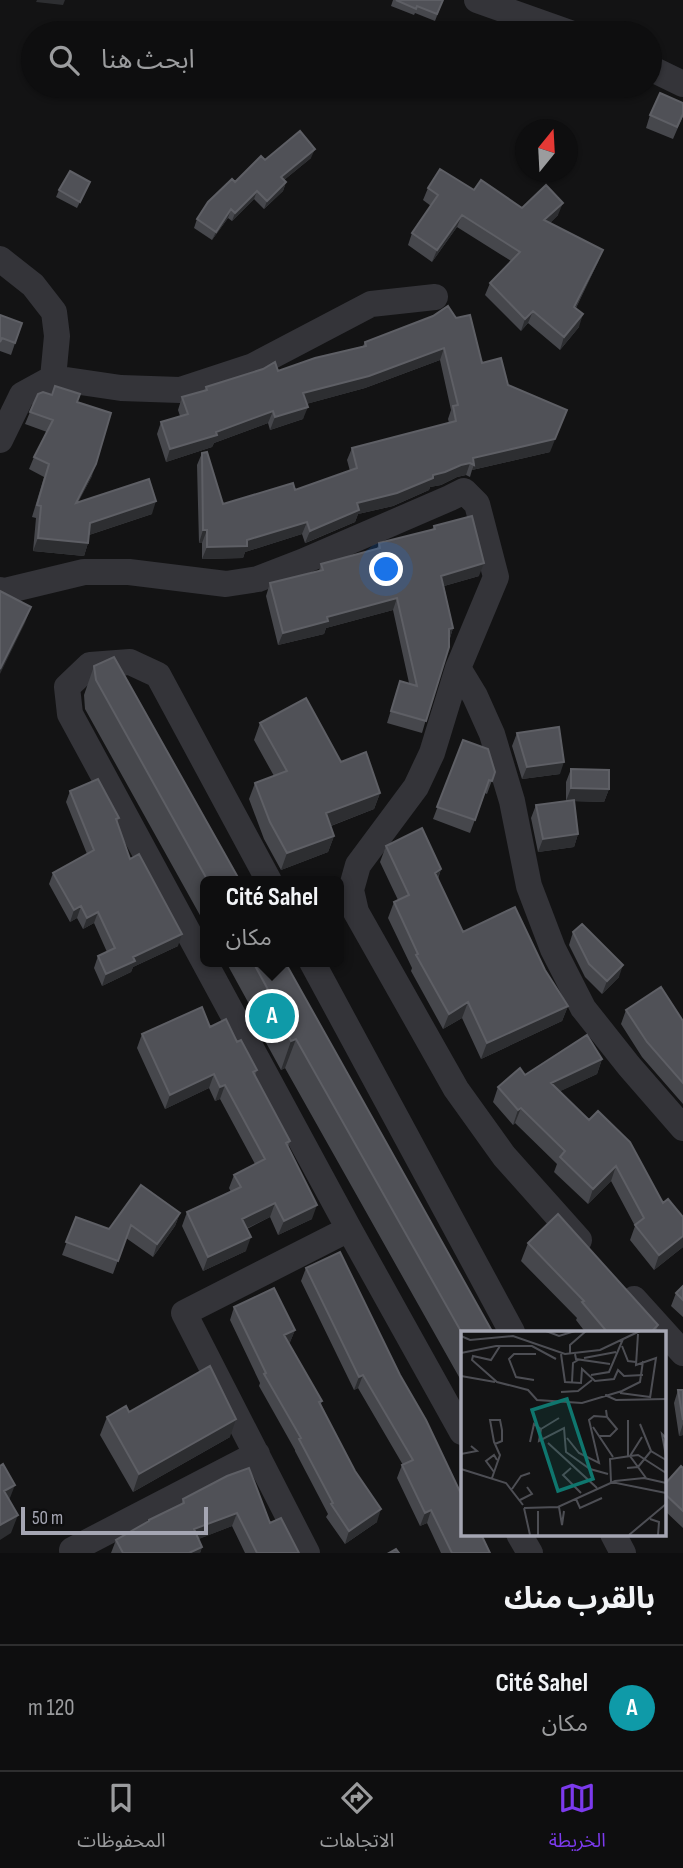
<!DOCTYPE html>
<html lang="ar">
<head>
<meta charset="utf-8">
<style>
	:root { --surface:#0e0e0f; --page:#171718; --text:#f1f3f6; --muted:#9b9c9e; --line:#2e2e2f; --accent:#7c3aed }
	body { margin:0; font-family:"Sofia Sans Condensed","Noto Sans Arabic",sans-serif; background:var(--page); color:var(--text); direction:rtl }
	.compass { position:absolute; left:515px; top:119px; width:63px; height:63px; border-radius:50%; background:var(--surface); box-shadow:0 2px 5px #0004; rotate:18deg }
	.scale { position:absolute; left:21px; bottom:18px; width:187px; box-sizing:border-box; padding-left:7px; border:4px solid #a5a6b3; border-top:0; font-size:19px; line-height:24px; white-space:nowrap; color:#a5a6b3; -webkit-text-stroke:5px #0e0e0f; paint-order:stroke }
	.you { position:absolute; left:387px; top:570px; width:24px; height:24px; margin:-18px; border:5px solid #fff; border-radius:50%; background:#1a73e8; box-shadow:0 0 0 10px #1a73e833 }
	.badge { display:grid; place-items:center; width:46px; height:46px; border-radius:50%; background:var(--accent); color:#fff; font-size:23px; font-weight:700 }
	.pin { position:absolute; translate:-50% -50%; border:4px solid #fff; box-shadow:0 2px 7px #0006 }
	.popup { position:absolute; left:200px; top:876px; width:144px; height:91px; box-sizing:border-box; display:grid; place-content:center; border-radius:10px; background:var(--surface); filter:drop-shadow(0 2px 5px #0005); font-size:23px; white-space:nowrap; color:var(--muted) }
	.popup b { font-size:26px; color:var(--text) }
	.popup::after { content:''; position:absolute; left:50%; top:100%; margin-left:-14px; border:14px solid transparent; border-top-color:var(--surface) }
	.list { margin:0; padding:0; list-style:none }
	h2 { display:flex; justify-content:space-between; align-items:center; height:91px; margin:0; padding:0 28px; font-size:30px }
	h2 small { font-size:23px; font-weight:400; color:var(--muted) }
	.list li { display:grid; grid-template-columns:46px 1fr auto; gap:21px; align-items:center; box-sizing:border-box; height:126px; padding:0 28px; border-top:2px solid var(--line) }
	.list b { display:block; font-size:26px; white-space:nowrap }
	.list p { margin:0; font-size:23px; white-space:nowrap; color:var(--muted) }
	.list em { font-size:23px; font-style:normal; color:var(--muted) }
	.icon { flex:none; width:38px; height:38px; fill:none; stroke:currentColor; stroke-width:2; stroke-linecap:round; stroke-linejoin:round }
	.map { position:relative; flex:none; width:683px; height:1553px; overflow:hidden; direction:ltr }
	.search { position:absolute; background:var(--surface); box-shadow:0 2px 5px #0004; left:21px; right:21px; top:21px; height:77px; display:flex; align-items:center; gap:18px; box-sizing:border-box; padding:0 24px; border-radius:38px; color:var(--muted); font-size:26px }
	.sheet { height:217px; background:var(--surface) }
	nav { display:flex; justify-content:space-around; align-items:center; box-sizing:border-box; height:98px; border-top:2px solid var(--line); background:var(--surface); font-size:19px; color:var(--muted) }
	nav a { display:grid; justify-items:center; gap:4px }
	nav .on { color:var(--accent) }
	.map>svg:first-child { display:block }
	.lines { fill:none; stroke-linecap:round; stroke-linejoin:round }
	.street { stroke:#343439; stroke-width:26 }
	.wall { fill:#46474c }
	.shaded-wall { fill:#2d2e31 }
	.building { fill:#505157; stroke:#5e5f65; stroke-width:2 }
	.inset-road { fill:none; stroke:#4d4e54; stroke-width:2 }
	.view { fill:#0f766e; fill-opacity:0.15; stroke:#0f766e; stroke-width:3.5 }
	.inset-edge { fill:none; stroke:#a5a6b3; stroke-width:3.5 }
</style>
</head>
<body>
<div class="map">
<svg width="683" height="1553" viewBox="0 0 683 1553">
	<rect width="100%" height="100%" fill="#131314"/>
	<g class="lines">
		<path class="street" d="M477,0L570,33
			M650,68L683,84
			M0,259L33,285L54,312L57,336L53,378
			M0,440L22,395L53,378L121,388L180,390L253,366L371,304L435,297
			M0,590L5,591L84,572H129L226,584L258,579L302,562L450,498L464,491L477,504L496,577L458,668L432,753L416,787L358,865L351,890L356,912L456,1089L504,1156L579,1240
			M458,668L475,696L492,734L512,801L529,886L553,949L583,1008L629,1066L683,1128
			M269,881L158,675L130,662L90,665L67,687L70,714L349,1229L462,1432
			M312,962L512,1332
			M634,1299L683,1353
			M519,1534L530,1553
			M613,1534L623,1553
			M74,1553L72,1550L257,1454
			M307,1553L184,1313L349,1229"/>
	</g>
	<path class="wall" d="M393,0H443L435,21L415,13L414,15L391,6Z
		M683,103V116L673,139L646,128L650,115Z
		M311,158L284,180L286,182L283,191L264,209L254,199L232,221L228,218L212,240L194,228L197,219L235,182L265,160Z
		M90,182L77,208L56,197L59,190Z
		M428,188L474,190L522,208L558,215L550,223L603,250L598,262L576,308L579,327L560,350L528,323L521,331L485,295L490,283L511,261L457,227L432,262L408,245L412,233L431,206L423,200Z
		M0,315L22,323L11,355L0,351Z
		M433,316L482,363L508,385L550,452L472,470L470,477L466,475L457,477L441,485L430,487L429,490L393,506L358,514L355,522L308,542L305,543L302,534L245,552L243,558L202,559V543H199L197,465L202,453L223,504L295,490L350,471L347,460L352,448L449,423L448,419L451,410L440,360L365,388L306,404L303,419L270,430L268,423L214,443L212,447L166,462L157,434L161,422L180,416L178,410L182,397L204,391L206,387L278,371L363,346L365,342Z
		M77,402L92,476L78,502L152,514L89,535L88,543L84,556L33,551L36,518L32,517L44,477L29,469L34,457L47,432L25,424L30,412Z
		M434,526L479,576L444,586L453,628L422,733L387,723L400,681L409,683L393,610L326,628L324,634L278,645L266,596L270,583L319,571L321,564L377,549L379,543L432,530Z
		M94,666L240,881H206V926L85,709L84,695Z
		M260,723L341,762L380,793L374,809L331,826L334,836L328,852L281,870L264,839L249,799L255,783L274,776L254,740Z
		M517,733L560,774L522,779L512,746Z
		M463,740L495,772L487,794L485,793L470,833L433,819Z
		M571,769L609,789L604,802L574,801L578,834L574,847L538,852L531,818L536,805L571,801H566V782Z
		M70,791L119,818L117,822L130,859L178,946L133,967L131,972L102,986L94,968L98,956L107,952L94,923L83,929L77,918L70,922L49,884L53,873L87,854L66,802Z
		M386,846L441,869L438,879L463,932L545,970L568,1006L562,1021L481,1059L462,1018L443,1029L411,971L412,968L388,918L394,902L398,900L380,862Z
		M573,932L619,977L602,994L585,977L569,945Z
		M226,962H285L463,1333V1384L285,1068L281,1070L264,1039L266,1035Z
		M626,1010L683,1021V1104L642,1057L621,1024Z
		M210,1027L237,1042L257,1070L255,1076L290,1141L288,1147L312,1219L278,1235L270,1217L247,1229L246,1251L203,1271L182,1226L187,1212L231,1192L229,1188L234,1175L255,1164L220,1099L215,1101L209,1088L165,1109L137,1048L142,1034Z
		M602,1059L597,1074L560,1091L663,1203L683,1217V1247L654,1270L630,1240L635,1226L611,1181L588,1204L554,1172L557,1164L515,1123L513,1125L493,1102L498,1087L525,1075Z
		M180,1213L175,1226L153,1257L126,1238L113,1274L62,1255L76,1217L109,1229Z
		M528,1243L658,1325L656,1333H586L576,1320L577,1318L521,1261Z
		M306,1268L463,1534L490,1553H441L427,1523L420,1526L397,1478L402,1465H403L358,1388L354,1390L301,1281Z
		M683,1286V1317L671,1306L676,1293Z
		M234,1307L295,1330L290,1342L289,1343L322,1401L321,1404L377,1522L345,1544L326,1517L328,1514L295,1451V1450L259,1386L260,1383L230,1320Z
		M678,1390H683V1435L679,1436L674,1403Z
		M129,1412L230,1437L133,1492L100,1435L107,1417Z
		M683,1468V1528L664,1510V1485Z
		M227,1476L299,1553H245L232,1526L198,1539L202,1547L200,1553H111L116,1540L148,1522L149,1520L181,1505L183,1499Z"/>
	<path class="shaded-wall" d="M37,0H65L63,5L36,2Z
		M315,149L311,158L278,185L281,177Z
		M286,182L283,191L264,209L267,201Z
		M257,191L254,199L232,221L235,213Z
		M563,203L558,215L539,233L544,220Z
		M231,209L228,218L212,240L216,232Z
		M462,215L457,227L432,262L437,250Z
		M603,250L598,262L570,319L574,307Z
		M533,311L528,323L521,331L525,319Z
		M583,314L579,327L560,350L564,337Z
		M444,348L440,360L365,388L299,406L303,393Z
		M308,407L303,419L270,430L275,417Z
		M567,410L550,452L472,470L474,465L473,458Z
		M273,411L268,423L214,443L212,447L166,462L170,449Z
		M470,463L466,475L457,477L441,485L430,487L429,490L393,506L358,514L355,522L305,543L310,531L357,503L461,465Z
		M96,464L92,476L71,516L76,503Z
		M156,501L152,514L86,536L90,523Z
		M307,522L302,534L245,552L243,558L202,559L207,547L247,540Z
		M203,530H207L202,543H199Z
		M38,538L88,543L84,556L33,551Z
		M484,563L479,576L437,588L441,576Z
		M397,598L393,610L326,628L324,634L278,645L283,633L327,617Z
		M31,607L25,623L0,674V669Z
		M453,628L449,641V629Z
		M564,762L560,774L522,779L527,767Z
		M571,788L609,789L604,802L566,801Z
		M380,793L374,809L320,830L326,813Z
		M578,834L574,847L538,852L543,839Z
		M334,836L328,852L281,870L287,853Z
		M441,869L435,885V873Z
		M81,906L77,918L70,922L74,910Z
		M98,912L94,923L83,929L87,918Z
		M182,934L178,946L133,967L131,972L102,986L106,974L133,957Z
		M623,965L619,977L602,994L607,981Z
		M468,1002L462,1018L443,1029L449,1014Z
		M568,1006L562,1021L481,1059L487,1043Z
		M296,1039L285,1068L281,1070L291,1041Z
		M602,1059L597,1074L546,1098L551,1083Z
		M214,1074L209,1088L165,1109L170,1095Z
		M225,1085L220,1099L215,1101L220,1087Z
		M521,1108L515,1123L513,1125L518,1110Z
		M616,1166L611,1181L588,1204L593,1189Z
		M275,1203L270,1217L237,1233L242,1219Z
		M317,1205L312,1219L278,1235L284,1221Z
		M180,1213L175,1226L153,1257L157,1244Z
		M683,1236V1247L654,1270L659,1255Z
		M251,1237L246,1251L203,1271L208,1257Z
		M295,1330L290,1342L279,1347L284,1335Z
		M363,1375L358,1388L354,1390L359,1377Z
		M236,1419L230,1437L133,1492L139,1474Z
		M683,1424V1435L679,1436Z
		M15,1485L8,1503L4,1491Z
		M381,1509L377,1522L345,1544L349,1531Z
		M431,1510L427,1523L420,1526L425,1513Z
		M237,1513L232,1526L189,1543L194,1529Z
		M18,1515L11,1533L0,1540V1525Z
		M202,1547L200,1553H189Z"/>
	<path class="building" d="M396,0H443L437,14L417,6L416,9Z
		M660,93L683,103V114L677,127L650,115Z
		M300,131L315,149L281,177L286,182L267,201L257,191L235,213L231,209L216,232L197,219L208,202L232,179L235,182L261,156L265,160Z
		M440,169L474,190L481,180L522,208L546,185L563,203L544,220L603,250L574,307L583,314L564,337L533,311L525,319L490,283L520,252L462,215L437,250L412,233L438,195L428,188Z
		M70,171L90,182L80,202L59,190Z
		M448,306L456,318L470,315L482,363L501,358L508,385L567,410L555,439L473,458L474,465L470,463L461,465L445,472L433,475V478L397,493L357,503L359,510L312,530L310,531L307,522L247,540V546L207,547V530H203L202,453L207,452L223,504L293,483L295,490L357,468L352,448L456,421L453,406L458,405L444,348L369,376L303,393L308,407L275,417L273,411L216,432L217,435L170,449L161,422L188,414L182,397L207,390L206,387L263,369L275,362L278,371L315,358L366,346L365,342L433,316Z
		M0,315L22,323L15,343L2,338L0,342Z
		M55,386L80,394L77,402L111,413L96,464L76,503L149,479L156,501L90,523L88,543L38,538L41,506L37,505L49,464L34,457L53,420L30,412L38,394L43,392L52,395Z
		M472,516L484,563L441,576L453,628L449,629V647L426,721L391,711L400,681L417,686L397,598L327,617L328,621L283,633L270,583L323,570L321,564L380,548L379,543L435,529L434,526Z
		M0,591L31,607L0,669Z
		M114,657L240,881H208L96,680L94,666Z
		M306,698L341,762L366,752L380,793L326,813L334,836L287,853L270,822L255,783L287,771L260,723Z
		M559,727L564,762L527,767L517,733Z
		M463,740L488,749L495,772L492,781L489,780L475,820L437,807Z
		M571,769L609,770V789L571,788Z
		M98,779L119,818L116,819L130,859L139,854L182,934L133,957L135,961L106,974L98,956L115,948L98,912L87,918L81,906L74,910L53,873L94,850L70,791Z
		M574,800L578,834L543,839L536,805Z
		M422,828L441,869L435,873L463,932L515,907L545,970L568,1006L487,1043L468,1002L449,1014L416,955L418,954L394,902L409,895L386,846Z
		M582,924L623,965L607,981L589,964L573,932Z
		M253,962H285L493,1333H463V1335L296,1039L291,1041L275,1010L278,1008Z
		M661,987L683,1021V1083L647,1042L626,1010Z
		M202,1007L210,1027L226,1019L237,1042L241,1040L257,1070L253,1072L290,1141L286,1143L317,1205L284,1221L275,1203L242,1219L251,1237L208,1257L187,1212L241,1187L234,1175L265,1159L225,1085L220,1087L214,1074L170,1095L142,1034Z
		M587,1035L602,1059L551,1083L589,1120L598,1111L630,1142L663,1203L668,1199L683,1217V1236L659,1255L635,1225L644,1218L616,1166L593,1189L560,1157L565,1151L521,1108L518,1110L498,1087L520,1068L525,1075Z
		M141,1185L180,1213L157,1244L131,1225L118,1261L66,1242L76,1217L109,1229Z
		M558,1214L658,1325L650,1333H608L582,1302L584,1301L528,1243Z
		M340,1252L400,1375L426,1420L463,1498V1534H481L490,1553H452L431,1510L425,1513L402,1465L413,1460L363,1375L359,1377L306,1268Z
		M683,1286V1300L676,1293Z
		M274,1288L295,1330L284,1335L322,1401L319,1402L355,1471L381,1509L349,1531L331,1504L333,1503L299,1439L301,1438L264,1374L266,1373L234,1307Z
		M210,1366L236,1419L139,1474L107,1417L126,1406L129,1412Z
		M678,1390H683V1420Z
		M3,1464L15,1485L4,1491L18,1515L0,1525V1466Z
		M681,1466L683,1468V1511L664,1493V1485Z
		M249,1468L270,1523L281,1518L299,1553H257L237,1513L194,1529L202,1547L189,1553H123L116,1540L149,1521V1520L184,1503L183,1499L227,1476Z
		M396,1549L399,1553H389Z"/>
	<g transform="translate(461 1331)">
		<rect width="205" height="205" fill="#131314"/>
		<path class="inset-road" d="M85,0L98,5L114,0M177,3L175,34L195,27L189,67M0,5L9,9L52,5L104,23L139,19L179,0M39,15L30,29L12,25L11,29L36,51L67,59L76,69L121,72L161,60L179,51L182,30M161,15L167,30L175,31M0,22L35,15H71L95,28M100,23L104,51L120,52L121,38L134,50L153,48L157,39L163,45L182,44M109,23V14L125,0M114,23L115,28L149,33M123,27L155,21M130,44L148,41L162,8M0,45L34,51M73,49L55,46L48,28L53,23H75M111,51L112,32L117,29M100,61L117,60L131,49M159,62L189,66M144,64L155,69L205,68M98,87L80,98L78,110L103,97L105,121L129,138L147,143M167,89V125M179,93L190,120L205,129M132,96L152,126M138,105H149L156,98L146,86M181,106L169,125L149,128L150,151L205,162M106,107L118,122L138,132L128,89L133,85L146,86L145,79M205,107L201,103L205,125M69,111L73,93L80,98M0,123L16,120L10,115M110,137L102,144L120,162M166,137L177,136L190,120M0,138L45,152L62,174M33,141L25,130L33,124L36,129M31,147L39,124L38,122L34,113L33,111L29,89H39L41,99V110L34,113M185,147L169,125L177,124L205,142M134,155L87,112L136,157M51,158L60,145L69,142M115,168L119,177L141,167M59,169L71,163L66,156M98,176L101,194L103,180M63,177L97,176L154,150L183,147L205,152M63,177L69,204M189,188L198,191L197,204M77,204V180M168,204L205,173"/>
		<path class="view" d="M106,68L132,148L97,160L71,79Z"/>
		<rect width="205" height="205" class="inset-edge"/>
	</g>
</svg>
<svg class="compass" viewBox="-18 -18 36 36"><path d="M0-13l5 13h-10z" fill="#e53935"/><path d="M0 13l5-13h-10z" fill="#9b9c9e"/></svg>
<div class="scale">50 m</div>
<div class="you"></div>
<div class="pin badge" style="left:272px;top:1016px;background:#0f9aa8">A</div>
<div class="popup"><b>Cité Sahel</b>مكان</div>
<div class="search"><svg class="icon" aria-label="search" viewBox="0 0 24 24"><circle cx="10" cy="10" r="6"/><path d="M15 15l6 6"/></svg>ابحث هنا</div>
</div>
<section class="sheet">
<h2>بالقرب منك<small></small></h2>
<ul class="list">
<li><span class="badge" style="background:#0f9aa8">A</span><div><b>Cité Sahel</b><p>مكان</p></div><em>120 m</em></li>
</ul>
</section>
<nav>
<a class="on"><svg class="icon" aria-label="map" viewBox="0 0 24 24"><path d="M3 6l6-2 6 2 6-2v14l-6 2-6-2-6 2zM9 4v14M15 6v14"/></svg>الخريطة</a>
<a><svg class="icon" aria-label="directions" viewBox="0 0 24 24"><path d="M12 3l9 9-9 9-9-9zM9 14v-3h6M13 9l2 2-2 2"/></svg>الاتجاهات</a>
<a><svg class="icon" aria-label="saved" viewBox="0 0 24 24"><path d="M7 4h10v16l-5-4-5 4z"/></svg>المحفوظات</a>
</nav>
</body>
</html>
